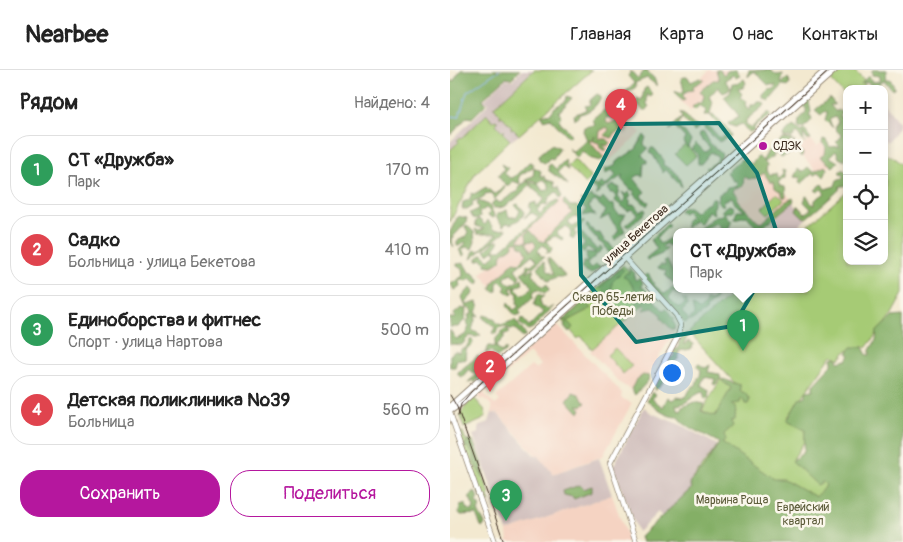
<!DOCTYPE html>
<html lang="ru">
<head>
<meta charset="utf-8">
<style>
	:root { --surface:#fff; --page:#f2f2f2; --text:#222; --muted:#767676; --line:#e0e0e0; --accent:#b5179e }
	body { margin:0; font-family:Pangolin,sans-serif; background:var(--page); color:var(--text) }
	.controls { position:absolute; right:15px; top:15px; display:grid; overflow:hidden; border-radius:10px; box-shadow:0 2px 8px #0003 }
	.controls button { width:45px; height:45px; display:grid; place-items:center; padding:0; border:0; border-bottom:1px solid var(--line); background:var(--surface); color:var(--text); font:25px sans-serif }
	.you { position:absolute; left:221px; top:302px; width:18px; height:18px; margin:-12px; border:4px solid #fff; border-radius:50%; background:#1a73e8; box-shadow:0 0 0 8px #1a73e833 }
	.badge { display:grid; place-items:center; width:32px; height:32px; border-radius:50%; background:var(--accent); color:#fff; font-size:16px; font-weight:700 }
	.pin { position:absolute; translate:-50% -41px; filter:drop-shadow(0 1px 2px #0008) }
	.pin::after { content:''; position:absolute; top:26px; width:18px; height:15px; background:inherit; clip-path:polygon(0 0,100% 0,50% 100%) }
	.popup { position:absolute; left:223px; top:158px; width:140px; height:65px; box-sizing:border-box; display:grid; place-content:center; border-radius:10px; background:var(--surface); filter:drop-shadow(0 1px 4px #0005); font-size:16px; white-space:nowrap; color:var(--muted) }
	.popup b { font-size:19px; color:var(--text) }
	.popup::after { content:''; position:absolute; left:50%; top:100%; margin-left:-10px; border:10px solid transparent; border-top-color:var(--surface) }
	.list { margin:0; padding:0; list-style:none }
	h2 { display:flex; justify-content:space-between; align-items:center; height:65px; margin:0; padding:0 20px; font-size:21px }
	h2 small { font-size:16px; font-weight:400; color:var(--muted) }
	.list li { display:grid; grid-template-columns:32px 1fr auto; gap:15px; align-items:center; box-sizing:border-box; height:70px; margin:0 10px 10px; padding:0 10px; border:1px solid var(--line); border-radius:20px }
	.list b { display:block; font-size:19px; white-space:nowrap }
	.list p { margin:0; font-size:16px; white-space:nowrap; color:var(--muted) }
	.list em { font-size:16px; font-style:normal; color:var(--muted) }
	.actions { display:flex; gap:10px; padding:15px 20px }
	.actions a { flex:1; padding:11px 0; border:1px solid var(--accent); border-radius:20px; text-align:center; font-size:18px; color:var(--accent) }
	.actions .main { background:var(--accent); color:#fff }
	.icon { flex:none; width:28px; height:28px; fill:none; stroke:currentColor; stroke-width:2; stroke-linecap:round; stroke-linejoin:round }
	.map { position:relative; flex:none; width:453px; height:472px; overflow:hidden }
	header { display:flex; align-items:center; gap:30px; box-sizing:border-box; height:70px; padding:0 25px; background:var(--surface); border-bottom:1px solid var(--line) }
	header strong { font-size:24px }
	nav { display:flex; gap:28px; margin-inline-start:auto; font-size:18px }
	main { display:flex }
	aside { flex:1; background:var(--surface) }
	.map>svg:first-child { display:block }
	.built { fill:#f5d3c2; fill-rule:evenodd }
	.industrial { fill:#d1c0bd }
	.green { fill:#a6cb74; stroke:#707a49 }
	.forest { fill:#84af66; stroke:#606c42; fill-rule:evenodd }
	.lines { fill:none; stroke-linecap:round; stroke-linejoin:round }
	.stream { stroke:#88b7f3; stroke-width:1 }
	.tertiary-casing { stroke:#978a77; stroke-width:6 }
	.secondary-casing { stroke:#978a77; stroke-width:7 }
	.tertiary { stroke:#fff; stroke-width:4.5 }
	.secondary { stroke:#fff; stroke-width:5 }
	.tram { stroke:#3b2a1e; stroke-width:1 }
	.marked { fill:#0f766e; fill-opacity:0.2; stroke:#0f766e; stroke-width:4; stroke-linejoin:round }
	.poi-dot { fill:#b5179e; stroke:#fbf7ec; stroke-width:2 }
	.labels { text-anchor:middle; stroke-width:5; stroke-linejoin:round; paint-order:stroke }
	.poi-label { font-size:12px; fill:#3b2a1e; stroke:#fbf7ec; text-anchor:start }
	.street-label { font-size:12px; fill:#3b2a1e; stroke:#fbf7ec }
	.park-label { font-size:12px; fill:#5b5a38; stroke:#fbf7ec }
</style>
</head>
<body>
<header>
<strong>Nearbee</strong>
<nav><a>Главная</a><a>Карта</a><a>О нас</a><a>Контакты</a></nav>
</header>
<main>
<aside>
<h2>Рядом<small>Найдено: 4</small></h2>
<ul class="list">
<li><span class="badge" style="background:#2e9e5b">1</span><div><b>СТ «Дружба»</b><p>Парк</p></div><em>170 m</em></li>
<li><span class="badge" style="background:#e0444e">2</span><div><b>Садко</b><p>Больница · улица Бекетова</p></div><em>410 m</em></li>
<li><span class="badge" style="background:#2e9e5b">3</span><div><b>Единоборства и фитнес</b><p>Спорт · улица Нартова</p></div><em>500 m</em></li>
<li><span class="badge" style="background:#e0444e">4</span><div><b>Детская поликлиника №39</b><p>Больница</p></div><em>560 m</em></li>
</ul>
<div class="actions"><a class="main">Сохранить</a><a>Поделиться</a></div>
</aside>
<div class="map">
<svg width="453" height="472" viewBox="0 0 453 472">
	<rect width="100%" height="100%" fill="#fbf7ec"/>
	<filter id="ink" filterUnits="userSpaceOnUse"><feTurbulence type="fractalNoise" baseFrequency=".02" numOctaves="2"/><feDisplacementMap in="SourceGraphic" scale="10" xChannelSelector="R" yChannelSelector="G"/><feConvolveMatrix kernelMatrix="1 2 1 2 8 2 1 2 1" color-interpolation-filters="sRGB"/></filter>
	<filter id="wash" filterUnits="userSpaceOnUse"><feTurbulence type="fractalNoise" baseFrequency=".0096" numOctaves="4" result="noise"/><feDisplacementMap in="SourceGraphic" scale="20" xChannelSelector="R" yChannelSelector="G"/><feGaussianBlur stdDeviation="1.12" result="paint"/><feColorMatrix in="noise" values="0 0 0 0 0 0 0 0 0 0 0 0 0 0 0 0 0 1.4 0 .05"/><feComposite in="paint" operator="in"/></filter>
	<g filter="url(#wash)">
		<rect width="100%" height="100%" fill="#f3e9d0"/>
		<path class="built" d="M259,0H285L240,41L230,30Z
			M170,39L191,63L158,92L137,69Z
			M360,69L367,76L371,73L380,83L375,87L381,94L369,104L347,80Z
			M302,101L317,102L342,130L311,158L284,129L280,121L288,113L278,102Z
			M111,128L125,143L41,216L31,204Z
			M202,228L227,257L187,323L171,314L140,281Z
			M105,253L172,323L171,328L182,333L153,386L103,404L48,344L42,343V336L34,328L31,330L26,325ZM79,283L90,295L85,299L81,296L46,327L50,331L45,335L34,323Z
			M162,425L179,472H58L57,461Z"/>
		<path class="industrial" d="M72,0H84L50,47L52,46L62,57L61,60L63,59L69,65L61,71L53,62L55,60L52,61L46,54L48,52L45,50L11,69L0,80V72L38,34L34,30L56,9L62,10Z
			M434,34L450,54L438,72L434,69Z
			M343,132L356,149L342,162H328L322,151Z
			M194,337L201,343L231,355L267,375L253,399L240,413L242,418L212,447L208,442L188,462L168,410L170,407L167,408L163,397Z
			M42,343L48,344L83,384L89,386L103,404L149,388L162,425L57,461L23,365L29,363L28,357L39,352Z"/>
		<path class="green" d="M84,0H142L69,65L63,59L61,60V56L52,46L50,48V44L44,37Z
			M387,0H404L416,13L410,19H397V28L379,8Z
			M37,44L43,51L46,50L48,52L46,54L52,61H55L53,63L60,70L25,104L0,152V80L9,72L7,70L10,68L11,69Z
			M236,74L246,86L236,95L225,84Z
			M436,86L443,87L453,96V224L442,244L416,278L413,276L405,284L397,280L390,289L382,285L338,347L360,363L343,389L387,421L409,452L192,472L190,467L242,418L240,413L270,372L262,367L291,320L239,262L286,220H359V162H351L397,121V191H434Z
			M124,89L141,108L135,114L118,96Z
			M327,123L334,130L318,144L312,138Z
			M173,195L202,228L142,279L131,266L128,269L112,251Z
			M165,278L182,296L173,304L157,285Z
			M271,309L284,318L265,348L252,340Z
			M23,327L34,339L36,345L32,350L14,358L10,344Z
			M13,362L16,370L20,369L40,424L38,426L40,432H36L30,425L9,363Z"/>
		<path class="forest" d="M11,0H70L61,9L56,8L33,29L36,34L22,48L17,47L1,65L0,10L3,12Z
			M198,0L197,2L204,8L207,16L197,8L185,13L186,17L177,23L175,22L184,13L178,6L181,1L188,9L194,1Z
			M266,0H270L274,5L277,1L286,0L290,5L286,8L283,5L275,10L280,18L278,21L273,23L268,17L259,27L263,31L260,44C268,47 278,57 281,66L269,72L254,58L255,55L257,54L270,68L276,65L260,45H254L256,41L250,35L245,40L242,37L247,33H252L254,26L250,21L263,10H269Z
			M299,0H320L327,5L333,4L331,14L338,8L340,12L339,16L333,15L319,31L313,28V25L318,20L324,19L326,15H318L304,1L298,7Z
			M422,0H437L435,9H440L445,18L442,20L434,10L430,13L428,19H423L418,12L411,14L417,7H420L422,12L430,11V6L422,5Z
			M235,7H238L241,12L250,8L254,10L243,16L244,20L237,21L233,25L235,30L233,31L228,27L225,21L230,23L234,21L231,8Z
			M294,9L296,13L293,18L288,19L292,24L290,27L297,31L295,34L297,38L300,39L301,35H306L308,32H313L315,35L296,50V54L301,58L319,42L321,45L305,56L303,61L298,62L292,54L285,57L279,55L278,53L289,46L274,27L280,23L282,13L287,14Z
			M197,17L203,25L200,27L197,24V34L199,36L194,42L187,33V28L192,30L194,19Z
			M147,24L151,26C148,35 141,42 130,44L125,50L124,45L137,39L135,36L140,35V30Z
			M360,24L359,32L361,42L359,45L361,46L362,50L356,56L350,59L348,57L349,50L356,42V38L352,35L355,33V27Z
			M117,26L122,28L109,42L112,46L109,49L112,55C116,57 120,62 121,66L118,67L100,48L94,50L91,45L101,43L105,37L116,31Z
			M380,28L384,33V35H380L386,42L387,40L392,42L390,47L395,48L393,45L397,39V72L395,78H397L395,91L389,88L386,81L380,87L388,92L383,97L370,87L375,84L376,77L372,73L373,69L376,70L380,77L390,76L386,72L392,66L385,59L388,51L385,47L379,50L383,58L375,50L377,43L375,41L371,45L365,40Z
			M158,37L168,44L162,48L157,47L156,52L159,54L169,49L172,60L163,64L162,68L154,65L159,60L157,57L150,61L149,69H157L160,72L157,76L153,74L156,79L155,81L150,78L149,73L143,71L145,66L141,71L138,70L154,88L150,91L139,88L132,81L127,88L118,78L123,82L137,70L133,61L134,57L145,55L143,49Z
			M230,42L237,47L241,53L247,55L249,58L244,61L232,48L229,53L230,60L235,62L241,71L237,78L233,72L235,68L226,58L227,55L219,60L232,47Z
			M343,56L352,62L354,59L361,69L357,70L353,63L354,73L347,62L342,68H334L333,65Z
			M254,62L260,73L272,84L270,92L263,96L260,101L256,98L266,92L268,87L261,82L251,94H248C247,87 250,84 241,79L246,73L255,82L260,78L249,66L250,63Z
			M194,65L196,67L194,74L198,79L192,85L197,90V93H194L193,106L189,105L184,108L195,122L191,125L193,129L199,132L197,136L184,124V120H181L171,109L173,105L152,120L148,117L151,121L145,126L147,121L144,117H140L141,115L145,114L147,116L151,112L155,116L166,105L162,100L156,104L155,99L165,96L166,92L186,79Z
			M333,69L343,70L333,78V82H338L344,71L346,78L353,83L352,87L347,81L331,87L328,83H323L324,86L315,92L313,90L318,81L325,79L326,74Z
			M102,74L110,78L103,89L100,88L95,93L90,91L89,85Z
			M201,78H204L214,90L213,95C225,100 229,104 232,117L216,100L213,103L203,85L199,83Z
			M308,86L317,95L316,100L322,106V104H326L329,109L333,105L332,100L335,101V108L328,112L330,116L335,117L336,127H333L331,122L325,118L324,112H320L314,103L307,108L298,109L294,106L293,116L286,119L287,111H283L277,102L291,89L302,94Z
			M115,90L118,100L113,97L108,102L118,115L99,101L98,96L101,94L106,99Z
			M79,92L83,93V97L69,106L70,114L63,111L60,115H55L48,106L54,99L51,94L58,98L54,103L60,108L64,107Z
			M375,96L377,99L374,107L369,102L366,105L362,104L351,114L349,111L351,108L344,107L348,99L352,102L358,97L363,102Z
			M84,97L91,101L90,106H94L97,110L104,112L105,118L108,117L112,127L110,128L106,122L99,128L97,135L93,134L87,140L90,144L100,134L108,130L109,132L69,168V172H64L62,177L52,184L51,191L43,196L35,195L36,193L32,189L27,191V188L33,184L39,190L46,184L44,180L38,184L35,181L45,171H49V173L44,180H51L89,147L82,143L74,148L81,140L79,138L80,134L86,132V137L95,129L81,117V112L88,114L93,121L99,119V115L93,109L88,113L82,110L75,111L77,108L83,106Z
			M393,99L397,103V114L394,116H390L389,120C378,130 368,139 356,148L351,146L346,141L348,136L355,144L361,139L354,132L356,126L358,127L362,135L365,134V130L375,123L371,119L368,122L365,120L372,114L375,119L385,116L387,110L394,107L389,102Z
			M76,112H80V115C71,123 55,143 42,137V133L46,130L50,133L65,122L67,123L69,116Z
			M164,115L170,118L168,127L173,133L176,129L172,122L176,125L179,122L181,125L178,129L180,130V136L184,134L190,142L195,139L196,142L179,157L175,155L188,144L182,139L178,141L165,131L166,126L164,123H160L158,118Z
			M53,116L55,118L44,130L41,123L35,124L34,127L22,132L23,135L17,139H12L13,132L19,130L22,123L24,124L36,117L44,124L49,122Z
			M284,116L285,118L282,120L288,127L287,130L308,152L312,153L335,132L343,128L344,131L312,158L305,156L297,146L284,149L287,141H295L285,134L282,127L274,131L273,136L268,132L269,124L275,121L277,117Z
			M140,126L150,131L153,127L160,135L164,134L165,141L170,145L176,144L171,153L175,161L165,170L163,168L169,160L159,148L160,145L150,150L156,141L145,131L138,136L146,146L141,144L133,146L136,139L129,135L132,133L130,130L134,131Z
			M262,128H265V135L263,139L264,144L258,141L250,155L245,150L236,158L235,151L240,146L237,141L233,143L229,141L232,137H239L245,142L254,134H258Z
			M114,129L120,136H127L130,139L129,143L131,148L129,149L125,147L119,150V154L123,157L133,150L135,152L124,161L126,165L123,170L120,167L121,161L116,156L107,162L108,165L113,168L112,170L105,166L96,171L102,178L101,182L96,183L98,180L93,175L88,180L91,186H95L83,197H80L77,202L84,199L82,204L93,217L97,214L99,221L95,223L88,219L84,221L83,228L69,240L71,244L66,246L57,236L58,233L64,240L69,236L67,233L68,224L64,221L65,218H60L63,223L61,225L54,220L56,217L50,211L47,213V221L44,222L41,218L44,211L57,200L59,196L64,192L70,193L77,184L74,178L69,175L70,171L76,172L81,181L86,175L83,171L77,172L76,164L80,160L90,171L95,172V169L122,143L113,133ZM82,185L87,190L81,195L77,194L76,200L71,203L83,217L73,225L65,217L73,214L72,208L61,215L55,210V207L61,203L68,209L70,206L65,199Z
			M29,131L39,135L44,145L43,148L38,146L40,142L36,138L29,143L30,147L28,149L23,148L20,143L29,139L27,133Z
			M68,134L75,142C73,148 66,152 60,154L57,153L53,156L46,147L47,144L57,140L59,147H66L70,141L65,135Z
			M279,135L283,136L285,140L283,142H275L278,148L282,151L277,162H269L271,157L266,153L249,162V159L265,146L273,145L272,140Z
			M205,144H207L199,157L195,156V161L190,165L187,164L173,175L172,173Z
			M8,146L17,148L16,153L1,169L4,177L0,173V162Z
			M29,149L35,155L38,150L44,160L56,159V161L21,189L24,180L29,181L47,164H27L25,159L29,161L34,159L26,156L25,152Z
			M137,154L145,163H150L155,172L159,173L165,181L162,183L158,182L155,176L148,171V168L145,167L136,157Z
			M217,154L219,156L206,168L210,174L220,168L222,171L220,176L215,174L212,177L217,179L212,184L197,190L196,188L207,179L201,170Z
			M16,155L24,162L25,172L22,179L16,177L12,180L15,185L13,186L9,180L16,173L14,172L9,176H7V171L15,167L18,162L15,157Z
			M131,162L147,180L150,177L153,179L137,194L140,199L145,195L151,197L141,204L131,198L134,192H137L136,182L146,183L137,177L134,182L130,181L129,178L135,175L128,163Z
			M97,188H99L116,207H107L98,211L87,197L94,191L97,201L104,205Z
			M217,190L223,202H227V213L224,214L215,205L216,201L208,198L210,195H216L214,191Z
			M14,193L19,202L23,203L29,209V213L26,214L20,208L16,211L12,209L9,211L10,216L4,220L1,214L13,206L12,199L7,196V194Z
			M179,197L185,203L184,208L186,210L189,208L193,212L191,217L194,218L213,240L216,239L220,243V246L225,248L223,251L226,257L224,259H221L211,248V244L203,238L193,240L196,236L192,234L189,236L185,232L187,229L190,232L195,230L188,221L189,225L186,226L184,217L176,208L173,207L176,203H180Z
			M171,198L174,200L162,212V219L156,224L150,218Z
			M196,204L199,205L205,216L215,224L222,217L225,218L231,226L223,221L219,228L228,237L235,234L232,228L237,230V236L232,242L238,248V252L234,253L212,225H208L193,207Z
			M20,218L23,219L24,223L15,233L17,235L27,232L29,238L26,241L29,247L24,245L26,247L22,260L31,265L27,267L19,266L12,275L0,274V260L6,269L15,265L19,257L16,252L19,249L18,245L22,244L21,239L16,238L12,227Z
			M261,222L266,226V229L257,237L256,241L241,251L239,250L244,244L242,235L249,240L255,235L256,229L260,231L264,227Z
			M88,224L95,226L90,230L92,237L98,239L104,236L83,258L78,260L69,253L72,248L79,256L93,242L84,235Z
			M134,231L142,238L117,251L123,257L119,262L114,256L116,251L111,250L116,248Z
			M11,238L16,239L15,250L8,257H0V248H5L4,244Z
			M34,245L44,248L47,253L51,255L65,250L76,265L72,268L66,259H60L55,256L48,258L46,264L42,263L45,257L33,248Z
			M453,246V472H192L190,467L242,418L240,413L253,399L269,373C259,366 233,357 228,347C218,348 204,338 197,330L202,322L206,325L202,329L213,337L218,327L222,330L227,327L234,328L242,317L246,315L248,308L250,306L251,300L246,296L249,294L255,298L260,295L258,302L269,304L271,308L265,315L263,314L265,309L254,307L251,315L259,320L258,328L255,329L253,322C243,324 238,335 226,335L227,340L231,341L232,337L244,332L254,334L251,341L265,346L281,318L272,311L273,309L290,315V321L295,323L300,330L298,334H295L293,329H291L290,333L281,334L286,337L285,350L281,351L283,356L274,364L276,370L272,373L324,409H334L366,427L376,415L373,412L367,415L342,391L354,382L355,360L337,351L349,329L356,326V321L363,320V315L382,295V288L387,287L389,292L397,290L400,285L397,283L402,277H413L417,285H420V280L426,270L427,261L442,247Z
			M54,259H58L60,263L54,264V268L46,276L51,282L56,278V282L47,287L41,281L35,283L39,276L45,277V270Z
			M237,263L239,264L233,275L239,271L244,274L241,279L229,281L228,289L223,294L224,297L222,301H218L217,308L205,321V314L212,304L211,301L214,296H218L220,288L224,286L223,279H228L230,267Z
			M21,269L24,272L16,280L15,290L7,289L5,297H0V285L5,281L9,283L12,278L15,279Z
			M28,286L31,289L40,286L45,289L34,302L27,300V295L23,297L30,306L25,313L23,310L17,313L26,305L19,299L12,307L8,305V302Z
			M193,305L199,306L198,311L185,325L181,319L186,310Z
			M123,322L129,324L136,333L132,336L127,335L131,339L129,343L117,330Z
			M19,369L23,371L32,395L34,409L24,393V385L20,381L21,379L14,376Z
			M130,415L133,419L142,416V422L124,429L123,427L114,425L113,421Z
			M25,421L28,428L26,432L30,436L28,441L35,454L33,457L31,456L26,444L11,445L9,443L10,435L16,433V438L22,441L24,437L19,426Z"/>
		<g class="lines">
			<path class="stream" d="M0,46L9,47L17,22L49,0"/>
		</g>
	</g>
	<g filter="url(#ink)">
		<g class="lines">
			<g class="tertiary-casing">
				<path id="tertiary" d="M171,184L226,245L231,255L228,266L160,393L186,472
					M0,343L45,472"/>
			</g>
			<g class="secondary-casing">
				<path id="secondary" d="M0,336L376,0
					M0,341L13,332L385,0"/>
			</g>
			<use href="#tertiary" class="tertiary"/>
			<use href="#secondary" class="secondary"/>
			<path class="tram" d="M0,325L7,337L54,472
				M8,346L11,334L21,322L380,0"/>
		</g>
	</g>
	<path class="marked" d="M269,53L307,103L331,175L283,256L186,272L131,205L129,137L172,54Z"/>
	<circle class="poi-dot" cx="313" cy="76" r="5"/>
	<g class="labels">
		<g class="poi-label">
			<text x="323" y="80">СДЭК</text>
		</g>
		<g class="street-label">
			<text transform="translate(186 164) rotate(-42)" y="4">улица Бекетова</text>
		</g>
		<g class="park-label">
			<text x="163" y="231">Сквер 65-летия<tspan x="163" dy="14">Победы</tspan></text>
			<text x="282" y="434">Марьина Роща</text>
			<text x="353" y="441">Еврейский<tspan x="353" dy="14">квартал</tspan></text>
		</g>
	</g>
</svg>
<div class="controls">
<button>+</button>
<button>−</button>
<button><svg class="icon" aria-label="locate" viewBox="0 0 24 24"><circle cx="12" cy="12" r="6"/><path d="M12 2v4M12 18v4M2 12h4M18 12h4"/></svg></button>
<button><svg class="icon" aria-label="layers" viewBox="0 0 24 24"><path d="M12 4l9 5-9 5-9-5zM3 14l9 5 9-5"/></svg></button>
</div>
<div class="you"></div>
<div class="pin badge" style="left:293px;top:281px;background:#2e9e5b">1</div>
<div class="popup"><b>СТ «Дружба»</b>Парк</div>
<div class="pin badge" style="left:40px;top:322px;background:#e0444e">2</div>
<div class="pin badge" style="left:56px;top:451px;background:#2e9e5b">3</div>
<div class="pin badge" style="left:171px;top:60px;background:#e0444e">4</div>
</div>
</main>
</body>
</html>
